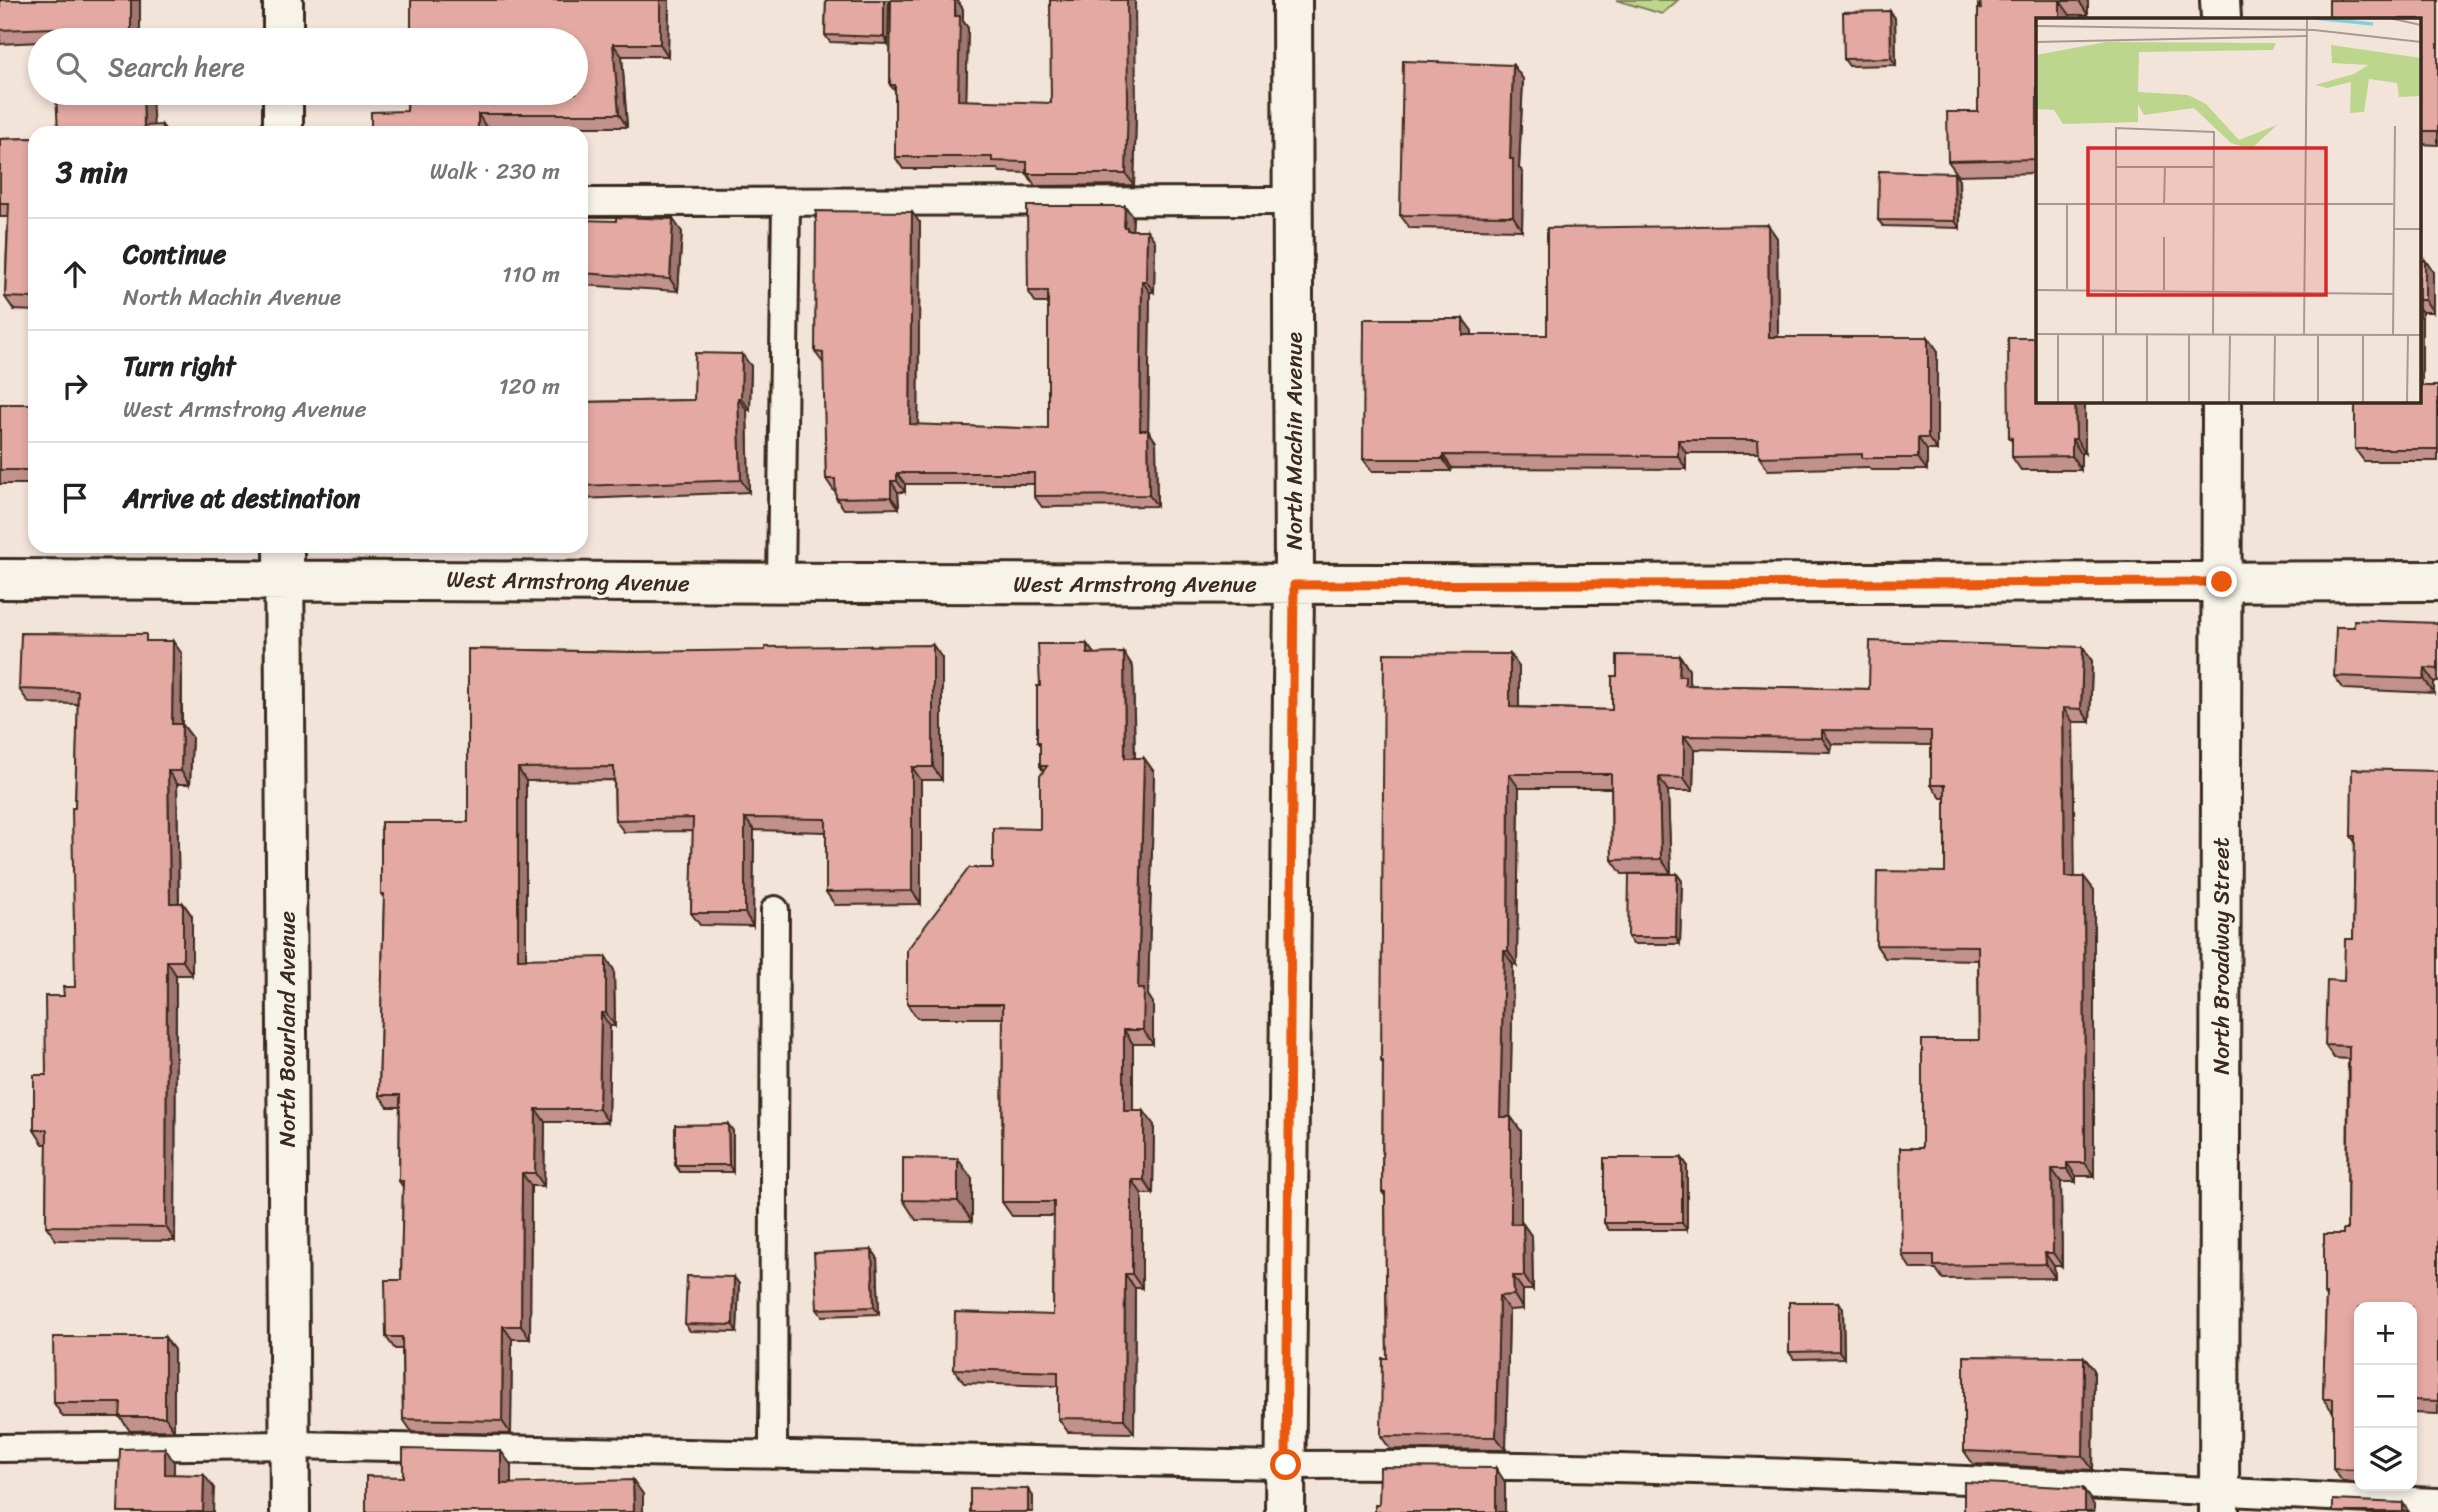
<!DOCTYPE html>
<html lang="en">
<head>
<meta charset="utf-8">
<style>
	:root { --surface:#fff; --page:#f6f6f6; --text:#222; --muted:#767676; --line:#e0e0e0 }
	body { margin:0; font-family:Sriracha,sans-serif; background:var(--page); color:var(--text) }
	.controls { position:absolute; right:21px; bottom:21px; display:grid; overflow:hidden; border-radius:14px; box-shadow:0 4px 10px #0003 }
	.controls button { width:63px; height:63px; display:grid; place-items:center; padding:0; border:0; border-bottom:2px solid var(--line); background:var(--surface); color:var(--text); font:35px sans-serif }
	.stop { position:absolute; width:21px; height:21px; margin:-16px; border:5px solid #ea580c; border-radius:50%; background:#fff }
	.stop.end { background:#ea580c; border-color:#fff; box-shadow:0 2px 7px #0008 }
	.list { margin:0; padding:0; list-style:none }
	h2 { display:flex; justify-content:space-between; align-items:center; height:91px; margin:0; padding:0 28px; font-size:30px }
	h2 small { font-size:23px; font-weight:400; color:var(--muted) }
	.list li { display:grid; grid-template-columns:46px 1fr auto; gap:21px; align-items:center; box-sizing:border-box; height:112px; padding:0 28px; border-top:2px solid var(--line) }
	.list b { display:block; font-size:26px; white-space:nowrap }
	.list p { margin:0; font-size:23px; white-space:nowrap; color:var(--muted) }
	.list em { font-size:23px; font-style:normal; color:var(--muted) }
	.icon { flex:none; width:38px; height:38px; fill:none; stroke:currentColor; stroke-width:2; stroke-linecap:round; stroke-linejoin:round }
	.map { position:relative; flex:none; width:2438px; height:1512px; overflow:hidden }
	.search { position:absolute; background:var(--surface); box-shadow:0 4px 10px #0003; left:28px; top:28px; width:560px; height:77px; display:flex; align-items:center; gap:18px; box-sizing:border-box; padding:0 24px; border-radius:38px; color:var(--muted); font-size:26px }
	.panel { position:absolute; background:var(--surface); box-shadow:0 4px 10px #0003; left:28px; top:126px; width:560px; height:427px; border-radius:21px }
	.map>svg:first-child { display:block }
	.green { fill:#bdd68d; stroke:#7c8056; stroke-width:2 }
	.lines { fill:none; stroke-linecap:round; stroke-linejoin:round }
	.service-casing { stroke:#3b2a1e; stroke-width:32 }
	.minor-casing { stroke:#3b2a1e; stroke-width:44 }
	.service { stroke:#f7f3e8; stroke-width:26 }
	.minor { stroke:#f7f3e8; stroke-width:38 }
	.wall { fill:#c3918b; stroke:#3b2a1e; stroke-width:2 }
	.shaded-wall { fill:#9f7671; stroke:#3b2a1e; stroke-width:2 }
	.building { fill:#e3a9a2; stroke:#3b2a1e; stroke-width:2 }
	.route { stroke:#ea580c; stroke-width:9 }
	.labels { text-anchor:middle; stroke-width:7; stroke-linejoin:round; paint-order:stroke }
	.street-label { font-size:23px; fill:#3b2a1e; stroke:#f7f3e8 }
	.inset-river { fill:none; stroke:#83cfe2; stroke-width:3.5 }
	.inset-road { fill:none; stroke:#a99a8f; stroke-width:2 }
	.view { fill:#d62828; fill-opacity:0.15; stroke:#d62828; stroke-width:3.5 }
	.inset-edge { fill:none; stroke:#3b2a1e; stroke-width:3.5 }
</style>
</head>
<body>
<div class="map">
<svg width="2438" height="1512" viewBox="0 0 2438 1512">
	<rect width="100%" height="100%" fill="#f3e4da"/>
	<filter id="ink" filterUnits="userSpaceOnUse"><feTurbulence type="fractalNoise" baseFrequency=".0143" numOctaves="2"/><feDisplacementMap in="SourceGraphic" scale="14" xChannelSelector="R" yChannelSelector="G"/><feConvolveMatrix kernelMatrix="1 2 1 2 8 2 1 2 1" color-interpolation-filters="sRGB"/></filter>
	<g filter="url(#ink)">
		<path class="green" d="M1616,0H1678L1662,14Z"/>
		<g class="lines">
			<g class="service-casing">
				<path id="service" d="M581,202L1293,201
					M781,583L786,202
					M0,1448L290,1445L1286,1465C1670,1462 2054,1484 2438,1502
					M773,1455L775,910"/>
			</g>
			<g class="minor-casing">
				<path id="minor" d="M2220,0L2221,19
					M283,40V0
					M283,133V93
					M284,546L290,1512
					M0,579C282,578 564,583 845,583C1376,585 1907,585 2438,581
					M1285,1512L1294,585L1292,0
					M2219,1512L2222,401"/>
			</g>
			<use href="#service" class="service"/>
			<use href="#minor" class="minor"/>
		</g>
		<path class="wall" d="M0,0L140,32L146,40H40V42L0,44Z
			M669,0L668,56H622L627,127H486V133H371L407,111L411,29Z
			M826,0H889L888,44L830,42L825,35Z
			M891,0H957L963,9V21L968,28L966,101L1136,113L1134,185L1035,186L1027,173L1000,172L998,169H903L895,157V91L890,85Z
			M1980,0H2088V15H2070L2037,19V173L1958,175L1948,161L1978,112Z
			M2438,0V145L2419,144V19Z
			M1890,11L1895,18L1896,65L1849,66L1844,59Z
			M1513,65L1523,79L1519,168L1523,172L1522,230L1410,228L1400,215Z
			M35,138V311L14,310L5,297L8,217H0V139Z
			M1954,173L1959,180L1960,228L1883,226L1878,220Z
			M1125,206L1133,217L1132,230H1147L1155,241L1154,292H1150L1148,430L1156,442L1157,506L1042,507L1034,496V484H905V492H898L899,508L844,509L836,498V491H834L826,479L824,364L815,352L920,223L918,425L1048,429V303H1036L1028,291Z
			M581,220L682,232L678,291L581,285Z
			M1768,225L1777,238L1778,337H1928L1937,350V450H1927V470H1871L1868,467L1768,470L1759,457V453H1686V469L1452,468L1451,471H1372L1363,459L1463,319L1472,331V335H1547Z
			M2419,260H2425L2433,272V312H2422V386H2438V461H2364L2355,449L2419,401Z
			M751,366L750,410H747L749,492L582,499V505H581V401L582,402L694,400Z
			M2085,401V453H2081V470H2021L2012,457V441L2009,438Z
			M0,404H35V484H0Z
			M2438,623V682H2434V693L2344,689L2334,676L2354,627Z
			M150,641L182,654V724L192,737L190,784H177L179,903H183L192,916V975H176L175,1241L56,1240L46,1226L47,1144H43L34,1130L64,996L75,987V808L78,704L29,703L19,689Z
			M1087,644L1094,654L1124,653L1133,667L1135,758H1144L1154,772L1148,995L1153,1003V1044H1133V1111L1154,1125L1153,1194H1142V1288H1135L1134,1433L1068,1432L1058,1418V1386L964,1383L954,1369L1053,1315L1054,1216H1012L1002,1202L1003,1018H917L907,1004L993,868L1040,829L1043,771L1040,766V746L1037,742Z
			M2083,647L2092,661L2090,722H2073L2074,877H2084L2094,890V1176H2076V1182H2061L2062,1266H2054L2055,1278L1943,1279L1936,1269H1911L1902,1255L1922,1148L1979,1040L1978,960L1885,958L1876,945L1945,872V798H1941L1931,785V745L1832,744L1831,752L1694,749L1693,791H1668L1671,873L1622,874L1612,860L1611,788H1519L1517,965L1513,964L1510,1117H1511L1521,1131V1224H1523L1532,1237L1533,1290H1523V1309L1509,1310L1506,1450L1390,1449L1381,1436L1387,1358L1385,1196L1382,1192L1383,1064L1381,1061L1510,654L1519,667V707L1612,710L1617,676L1680,656L1689,670V682L1691,685L1869,689Z
			M468,649L942,658V780H921V904L835,905L826,892V832L754,830L753,926L700,925L691,913L693,831L624,832L615,820L614,780L526,781V958L614,970L615,1026H610L608,1122H545L544,1186H531L530,1339H512L511,1434L412,1432L403,1419L402,1349H395L386,1337L401,1280L403,1187L399,1181L400,1107H388L379,1095L384,898L381,894L468,822Z
			M2438,771V1414L2412,1413V1485V1307H2359V1482H2343L2333,1469V1412L2323,1399L2326,1297L2324,1294L2343,1234L2347,1229L2348,1059L2334,1058L2325,1045L2344,981L2353,939L2355,842L2351,836Z
			M1677,874L1682,881L1680,944H1633L1628,937Z
			M728,1124L733,1131V1172H680L675,1165Z
			M1682,1158L1687,1165V1230H1609L1604,1223Z
			M972,1179V1221L916,1220L903,1200Z
			M872,1250L877,1257L879,1314L822,1316L817,1309Z
			M734,1277L739,1284L737,1332L690,1331L685,1324Z
			M1839,1302L1843,1309L1844,1358L1794,1359L1789,1352Z
			M165,1337L174,1350V1430L130,1431L120,1417H63L54,1403Z
			M2084,1357L2094,1370L2093,1470L1973,1464L1964,1451Z"/>
		<path class="shaded-wall" d="M131,0H140V32L146,40H141L131,32Z
			M660,0H669L668,56L660,44Z
			M884,0H889L888,44L884,37Z
			M955,0H957L963,9V21L968,28L966,112L958,100Z
			M1127,0H1135L1136,113L1134,185L1126,174Z
			M2079,0H2088V15L2079,1Z
			M2060,1L2070,15V19H2060Z
			M1890,11L1895,18L1896,65L1891,58Z
			M613,44L622,56L627,127L619,114Z
			M1513,65L1523,79L1519,168L1523,172L1522,230L1513,216L1510,159Z
			M143,93H152L154,133L144,126Z
			M478,114L486,127V133H478Z
			M162,125L168,133H162Z
			M1954,173L1959,180L1960,228L1955,221Z
			M1125,206L1133,217L1132,235L1124,227Z
			M912,212L920,223L918,436L910,424Z
			M673,219L682,232L678,291L670,279Z
			M1768,225L1777,238L1778,349L1769,337Z
			M1147,230L1155,241L1154,292L1146,281Z
			M2425,260L2433,272V312L2425,300Z
			M1142,281L1150,292L1148,442L1140,430Z
			M2419,308L2422,312V398L2419,394Z
			M1463,319L1472,331V348L1463,335Z
			M1928,337L1937,350V450L1928,438Z
			M742,354L751,366L750,410L741,398Z
			M738,398L747,410L749,492L741,480Z
			M2075,401H2085V453L2076,439Z
			M1148,430L1156,442L1157,506L1149,495Z
			M1918,438L1927,450V470L1918,458Z
			M2072,439L2081,453V470L2072,456Z
			M1678,440L1686,453V469L1678,456Z
			M1443,455L1452,468L1451,471L1443,459Z
			M897,473L905,484V492L897,481Z
			M891,481L898,492L899,508L891,497Z
			M173,641L182,654L181,737L172,724Z
			M1087,644L1097,658L1087,654Z
			M933,645L942,658V780L933,767Z
			M2083,647L2092,661L2090,722L2081,709Z
			M1124,653L1133,667L1135,772L1125,758Z
			M1510,654L1519,667V720L1510,707Z
			M1680,656L1689,670V682L1694,690V698L1679,676Z
			M2425,668L2434,682V693L2424,679Z
			M2063,708L2073,722L2075,890L2065,877Z
			M182,724L192,737L190,784L181,771Z
			M1822,730L1832,744L1831,752L1822,738Z
			M1684,736L1694,749L1693,791L1684,778Z
			M1144,758L1154,772L1148,995L1153,1003V1044L1143,1030L1138,989Z
			M912,767L921,780V904L912,891Z
			M518,768L526,781V971L518,959Z
			M168,771L177,784L179,916L170,903Z
			M1509,774L1519,788L1517,965L1508,951Z
			M1659,777L1668,791L1671,873L1661,859Z
			M745,818L754,830L753,926L745,913Z
			M1677,874L1682,881L1680,944L1676,937Z
			M2084,877L2094,890V1176L2085,1163Z
			M183,903L192,916V975L183,961Z
			M1504,951L1513,964L1510,1131L1500,1117Z
			M606,957L614,970L615,1026L606,1013Z
			M167,961L176,975L175,1241L166,1227Z
			M601,1013L610,1026L608,1122L599,1109Z
			M1124,1030L1133,1044V1125L1124,1111Z
			M536,1109L545,1122L544,1186L535,1173Z
			M1144,1111L1154,1125L1153,1194L1144,1180Z
			M1511,1117L1521,1131V1237L1511,1224Z
			M728,1124L733,1131V1172L729,1165Z
			M1682,1158L1687,1165V1230L1682,1223Z
			M958,1159L972,1179V1221L958,1201Z
			M2067,1163L2076,1176V1182L2067,1169Z
			M2052,1169L2061,1182L2062,1266L2053,1253Z
			M522,1173L531,1186L530,1339L521,1326Z
			M1132,1180L1142,1194V1288L1132,1274Z
			M1523,1224L1532,1237L1533,1290L1524,1276Z
			M872,1250L877,1257L879,1314L874,1307Z
			M2045,1253L2054,1266L2055,1278L2046,1264Z
			M1125,1274L1135,1288L1134,1433L1124,1419Z
			M1513,1276L1523,1290V1309L1514,1295Z
			M734,1277L739,1284L737,1332L733,1325Z
			M1499,1296L1509,1310L1506,1450L1496,1437Z
			M1839,1302L1843,1309L1844,1358L1839,1351Z
			M503,1326L512,1339L511,1434L502,1421Z
			M165,1337L174,1350V1430L165,1417Z
			M2084,1357L2094,1370L2093,1470L2083,1456Z
			M165,1448L174,1462V1487L165,1474Z
			M501,1451L511,1465V1497L501,1484Z
			M1496,1468L1505,1482V1512H1496Z
			M204,1475L214,1488L213,1512H203Z
			M633,1480L643,1494V1512H634Z
			M2083,1488L2094,1505V1512H2085Z
			M1028,1489L1033,1496V1512H1028Z
			M2403,1503L2409,1512H2403Z"/>
		<path class="building" d="M0,0H131V32H140L141,40H54V28L0,30Z
			M411,0H660V44H613L619,114H478V133H371V112L407,111L408,93H576V40H411Z
			M826,0H884V37L825,35Z
			M891,0H955V16H960L958,100L1051,103L1050,0H1127L1128,101L1126,174H1027V162L992,161V157H895V85H890Z
			M1980,0H2079V1H2060V19H2037V159L1948,161L1947,112H1978V5L1981,10Z
			M2329,0H2438V131H2419V19H2329Z
			M1890,11L1891,58L1844,59L1843,12Z
			M1403,61L1513,65L1510,159H1513V216L1400,215Z
			M56,93H143L144,126L162,125V133H58Z
			M35,138V298L5,297L9,203H0V139Z
			M1879,171L1954,173L1955,221L1878,220Z
			M1027,206H1125L1124,227H1127V230H1147L1146,281H1142L1140,430H1148L1149,495L1034,496V473H897V481H891V497L836,498L835,479H826L823,353L815,352L816,211L912,212L910,424L1048,429V291H1028Z
			M616,217L673,219L670,279L581,273V220L616,221Z
			M1768,225L1769,337H1928V438H1918V458H1862V454L1759,457L1758,440H1678V456L1443,455V459H1363L1364,319H1463V335H1547V228Z
			M2419,260H2425V300H2419Z
			M2008,338H2037V401H2075L2076,439H2072V456L2012,457V438H2009Z
			M695,353L742,354L741,398H738L741,480L581,486V402L694,400Z
			M2419,386H2438V449H2355V401H2419Z
			M0,404H35V473H30V470H0Z
			M2354,620L2438,623V669L2425,668L2424,679L2334,676L2336,627H2354Z
			M21,633L146,634V641H173L172,724H182L181,771H168L170,903H183V961H167L166,1227L46,1226L47,1130H34V1075H46L45,996H64L63,987H75L72,808H75L78,691L19,689Z
			M1870,641L2083,647L2081,709L2063,708L2065,877H2084L2085,1163H2067V1169H2052L2053,1253H2045L2046,1264L1934,1266V1255H1902L1900,1148H1922V1040H1979L1978,946L1876,945L1877,871L1945,872V785H1931V731L1822,730V738L1684,736V778L1659,777L1661,859L1612,860L1611,774H1509L1508,951H1504L1500,1117H1511V1224H1523L1524,1276H1513L1514,1295L1499,1296L1496,1437L1381,1436L1382,1358H1387L1385,1192H1382L1383,1061H1381L1384,653L1510,654V707L1612,710V676H1617V655L1680,656L1679,676H1685V685L1869,689Z
			M1038,644H1087V654L1124,653L1125,758H1144L1138,989H1144L1143,1030H1124V1111H1144V1180H1132V1274H1125L1124,1419L1058,1418V1372L954,1369L955,1312L1053,1315L1054,1202H1002L1003,1004H907V950L969,868H993V828L1040,829V776L1047,766H1040V742H1037V686H1040Z
			M933,645V767H912V891L826,892V819L745,818V913H691L693,818L615,820L614,767L518,768V959L606,957V1013H601L599,1109H536L535,1173H522L521,1326H503L502,1421L403,1419L402,1337H386L385,1280H401L403,1181H399L400,1095H379L384,894H381V822H468V649L633,652L765,650V647Z
			M2352,769L2438,771V1401L2412,1400V1307H2359V1470L2333,1469V1399H2323L2326,1294H2324V1234H2343V1229H2347L2349,1046L2325,1045L2327,980L2344,981L2345,939H2353L2355,836H2351Z
			M1629,874H1677L1676,937H1628Z
			M728,1124L729,1165H675V1125Z
			M903,1158L958,1159V1201L903,1200Z
			M1604,1158H1682V1223H1604Z
			M872,1250L874,1307L817,1309L814,1253Z
			M687,1276L734,1277L733,1325L685,1324Z
			M1789,1302H1839V1351L1789,1352Z
			M53,1337H165V1417H120L121,1403H54Z
			M1964,1356L2084,1357L2083,1456L1964,1451Z
			M165,1448V1474L204,1475L203,1512H118L120,1449Z
			M403,1449L501,1451V1484L633,1480L634,1512H366V1476L403,1477Z
			M1380,1467L1496,1468V1512H1375V1505H1379Z
			M1964,1482L2083,1488V1491H2085V1512H1964Z
			M970,1488L1028,1489V1512H970Z
			M2333,1500L2403,1503V1511L2406,1512H2333Z"/>
	</g>
	<g class="lines" filter="url(#ink)">
		<path class="route" d="M1286,1465L1294,585L2222,582"/>
	</g>
	<g class="labels">
		<g class="street-label">
			<text transform="translate(1294 441) rotate(-90)" y="8">North Machin Avenue</text>
			<text transform="translate(568 581) rotate(1)" y="8">West Armstrong Avenue</text>
			<text x="1135" y="592">West Armstrong Avenue</text>
			<text transform="translate(2221 956) rotate(-90)" y="8">North Broadway Street</text>
			<text transform="translate(287 1029) rotate(-90)" y="8">North Bourland Avenue</text>
		</g>
	</g>
	<g transform="translate(2036 18)">
		<rect width="385" height="385" fill="#f3e4da"/>
		<path d="M70,24L240,25L237,32L103,34L102,74L152,77L170,86L203,122L241,107L215,131L195,125L158,90L108,97L102,86V104L27,106L18,92L0,91V37ZM295,27L385,40V78L363,79L361,65L333,61L328,94L314,95L315,64L291,70L279,67L318,56L332,47L296,45Z" fill="#bdd68d"/>
		<path class="inset-river" d="M278,0L337,6"/>
		<path class="inset-road" d="M353,0L385,7M0,8L278,12L385,24M0,24L272,18M80,149H178M0,186H357M31,186V271M128,187L129,149M357,211H385M0,272L357,276M128,272V219M0,316L385,317M80,316V110L178,114L177,316M268,317L271,0M357,317L359,108M22,385V316M67,385V316M111,385V316M153,385V316M193,385L194,316M238,385L239,317M282,385V317M327,385V317M371,385L372,317"/>
		<path class="view" d="M52,130H290V277H52Z"/>
		<rect width="385" height="385" class="inset-edge"/>
	</g>
</svg>
<div class="controls">
<button>+</button>
<button>−</button>
<button><svg class="icon" aria-label="layers" viewBox="0 0 24 24"><path d="M12 4l9 5-9 5-9-5zM3 14l9 5 9-5"/></svg></button>
</div>
<div class="stop" style="left:1286px;top:1465px"></div>
<div class="stop end" style="left:2222px;top:582px"></div>
<div class="search"><svg class="icon" aria-label="search" viewBox="0 0 24 24"><circle cx="10" cy="10" r="6"/><path d="M15 15l6 6"/></svg>Search here</div>
<section class="panel">
<h2>3 min<small>Walk · 230 m</small></h2>
<ul class="list">
<li><svg class="icon" aria-label="ahead" viewBox="0 0 24 24"><path d="M12 20V5M6 11l6-6 6 6"/></svg><div><b>Continue</b><p>North Machin Avenue</p></div><em>110 m</em></li>
<li><svg class="icon" aria-label="right" viewBox="0 0 24 24"><path d="M7 20v-9h11M14 6l5 5-5 5"/></svg><div><b>Turn right</b><p>West Armstrong Avenue</p></div><em>120 m</em></li>
<li><svg class="icon" aria-label="arrive" viewBox="0 0 24 24"><path d="M6 21V4h12l-3 4 3 4H6"/></svg><div><b>Arrive at destination</b></div></li>
</ul>
</section>
</div>
</body>
</html>
